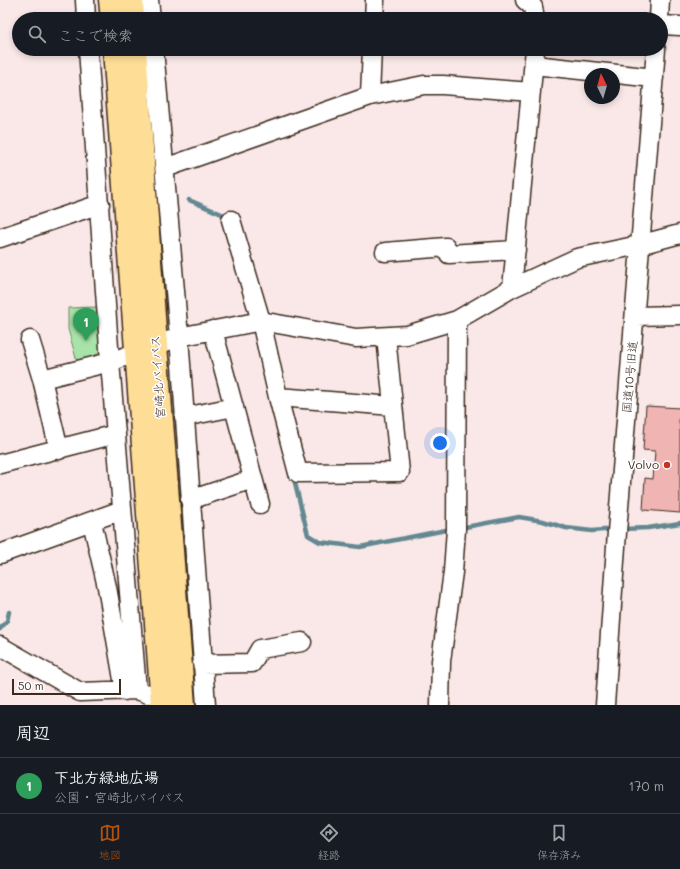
<!DOCTYPE html>
<html lang="ja">
<head>
<meta charset="utf-8">
<style>
	:root { --surface:#171b24; --page:#242831; --text:#f1f3f6; --muted:#9ea1a6; --line:#363941; --accent:#b45309 }
	body { margin:0; font-family:Mali,"Klee One",sans-serif; background:var(--page); color:var(--text) }
	.compass { position:absolute; left:584px; top:68px; width:36px; height:36px; border-radius:50%; background:var(--surface); box-shadow:0 2px 6px #0003; rotate:355deg }
	.scale { position:absolute; left:12px; bottom:10px; width:109px; box-sizing:border-box; padding-left:4px; border:2px solid #3b2a1e; border-top:0; font-size:11px; line-height:14px; white-space:nowrap; color:#3b2a1e; -webkit-text-stroke:3px #fff; paint-order:stroke }
	.you { position:absolute; left:440px; top:443px; width:14px; height:14px; margin:-10px; border:3px solid #fff; border-radius:50%; background:#1a73e8; box-shadow:0 0 0 6px #1a73e833 }
	.badge { display:grid; place-items:center; width:26px; height:26px; border-radius:50%; background:var(--accent); color:#fff; font-size:13px; font-weight:700 }
	.pin { position:absolute; translate:-50% -33px; filter:drop-shadow(0 1px 2px #0008) }
	.pin::after { content:''; position:absolute; top:21px; width:14px; height:12px; background:inherit; clip-path:polygon(0 0,100% 0,50% 100%) }
	.list { margin:0; padding:0; list-style:none }
	h2 { display:flex; justify-content:space-between; align-items:center; height:52px; margin:0; padding:0 16px; font-size:17px }
	h2 small { font-size:13px; font-weight:400; color:var(--muted) }
	.list li { display:grid; grid-template-columns:26px 1fr auto; gap:12px; align-items:center; box-sizing:border-box; height:56px; padding:0 16px; border-top:1px solid var(--line) }
	.list b { display:block; font-size:15px; white-space:nowrap }
	.list p { margin:0; font-size:13px; white-space:nowrap; color:var(--muted) }
	.list em { font-size:13px; font-style:normal; color:var(--muted) }
	.icon { flex:none; width:22px; height:22px; fill:none; stroke:currentColor; stroke-width:2; stroke-linecap:round; stroke-linejoin:round }
	.map { position:relative; flex:none; width:680px; height:705px; overflow:hidden }
	.search { position:absolute; background:var(--surface); box-shadow:0 2px 6px #0003; left:12px; right:12px; top:12px; height:44px; display:flex; align-items:center; gap:10px; box-sizing:border-box; padding:0 14px; border-radius:22px; color:var(--muted); font-size:15px }
	.sheet { height:108px; background:var(--surface) }
	nav { display:flex; justify-content:space-around; align-items:center; box-sizing:border-box; height:56px; border-top:1px solid var(--line); background:var(--surface); font-size:11px; color:var(--muted) }
	nav a { display:grid; justify-items:center; gap:2px }
	nav .on { color:var(--accent) }
	.map>svg:first-child { display:block }
	.park { fill:#a8e3a9; stroke:#728664 }
	.lines { fill:none; stroke-linecap:round; stroke-linejoin:round }
	.stream { stroke:#638891; stroke-width:4.5 }
	.building { fill:#f0b4b2; stroke:#3b2a1e }
	.minor-casing { stroke:#3b2a1e; stroke-width:21 }
	.highway-casing { stroke:#3b2a1e; stroke-width:25 }
	.minor { stroke:#fff; stroke-width:18 }
	.highway { stroke:#fedd96; stroke-width:22 }
	.poi-dot { fill:#c8321e; stroke:#fff; stroke-width:1.5 }
	.labels { text-anchor:middle; stroke-width:3; stroke-linejoin:round; paint-order:stroke }
	.street-label { font-size:12px; fill:#3b2a1e; stroke:#fff }
	.poi-label { font-size:12px; fill:#3b2a1e; stroke:#fff; text-anchor:end }
</style>
</head>
<body>
<div class="map">
<svg width="680" height="705" viewBox="0 0 680 705">
	<rect width="100%" height="100%" fill="#fae8e8"/>
	<filter id="ink" filterUnits="userSpaceOnUse"><feTurbulence type="fractalNoise" baseFrequency=".025" numOctaves="2"/><feDisplacementMap in="SourceGraphic" scale="8" xChannelSelector="R" yChannelSelector="G"/><feConvolveMatrix kernelMatrix="1 2 1 2 8 2 1 2 1" color-interpolation-filters="sRGB"/></filter>
	<g filter="url(#ink)">
		<path class="park" d="M98,307L102,353L77,362L68,329V308Z"/>
		<g class="lines">
			<path class="stream" d="M189,200L224,215L225,221
				M293,475L308,535L320,542L360,547L451,529
				M460,528L519,517L543,521L566,528L592,531L614,529
				M622,529L648,528L680,523
				M0,629L7,621L9,612"/>
		</g>
		<path class="building" d="M646,406L680,408L679,424H680V513L643,510L645,478L653,479L655,451L643,450Z"/>
		<g class="lines">
			<g class="minor-casing">
				<path id="minor" d="M85,0L86,19
					M149,0L151,19
					M525,0L533,7L535,19
					M374,19L375,0
					M659,19L660,0
					M661,25L680,26
					M88,49L110,362L137,690
					M154,49L179,337L206,705
					M534,65L654,78
					M370,96L372,49
					M165,168L370,96L424,85H443L531,92
					M231,220L261,321L278,397L298,473L400,472L386,337
					M0,238L100,204
					M385,252L446,247L449,254L516,250
					M512,288L535,49
					M635,316L680,315
					M213,330L260,504
					M30,340L42,379L59,450
					M42,379L110,362L179,337L261,321L356,338L407,335L457,320L512,288L577,258L639,245L680,234
					M278,397L393,406
					M184,417L234,407
					M0,464L116,434
					M190,500L253,479
					M92,522L107,587L125,691
					M0,554L122,510
					M0,646L80,692L137,690L148,694
					M202,664L252,663L260,649L302,642
					M440,705L441,661L453,572L456,529L457,320
					M605,705L617,532L656,49"/>
			</g>
			<g class="highway-casing">
				<path id="highway" d="M110,0L112,19
					M132,0L133,19
					M114,49L162,705
					M135,49L156,345L184,705"/>
			</g>
			<use href="#minor" class="minor"/>
			<use href="#highway" class="highway"/>
		</g>
	</g>
	<circle class="poi-dot" cx="667" cy="465" r="4"/>
	<g class="labels">
		<g class="street-label">
			<text transform="translate(158 377) rotate(-94)" y="4">宮崎北バイパス</text>
			<text transform="translate(630 377) rotate(-85)" y="4">国道10号旧道</text>
		</g>
		<g class="poi-label">
			<text x="659" y="469">Volvo</text>
		</g>
	</g>
</svg>
<svg class="compass" viewBox="-18 -18 36 36"><path d="M0-13l5 13h-10z" fill="#e53935"/><path d="M0 13l5-13h-10z" fill="#9ea1a6"/></svg>
<div class="scale">50 m</div>
<div class="you"></div>
<div class="pin badge" style="left:86px;top:341px;background:#2e9e5b">1</div>
<div class="search"><svg class="icon" aria-label="search" viewBox="0 0 24 24"><circle cx="10" cy="10" r="6"/><path d="M15 15l6 6"/></svg>ここで検索</div>
</div>
<section class="sheet">
<h2>周辺<small></small></h2>
<ul class="list">
<li><span class="badge" style="background:#2e9e5b">1</span><div><b>下北方緑地広場</b><p>公園 · 宮崎北バイパス</p></div><em>170 m</em></li>
</ul>
</section>
<nav>
<a class="on"><svg class="icon" aria-label="map" viewBox="0 0 24 24"><path d="M3 6l6-2 6 2 6-2v14l-6 2-6-2-6 2zM9 4v14M15 6v14"/></svg>地図</a>
<a><svg class="icon" aria-label="directions" viewBox="0 0 24 24"><path d="M12 3l9 9-9 9-9-9zM9 14v-3h6M13 9l2 2-2 2"/></svg>経路</a>
<a><svg class="icon" aria-label="saved" viewBox="0 0 24 24"><path d="M7 4h10v16l-5-4-5 4z"/></svg>保存済み</a>
</nav>
</body>
</html>
